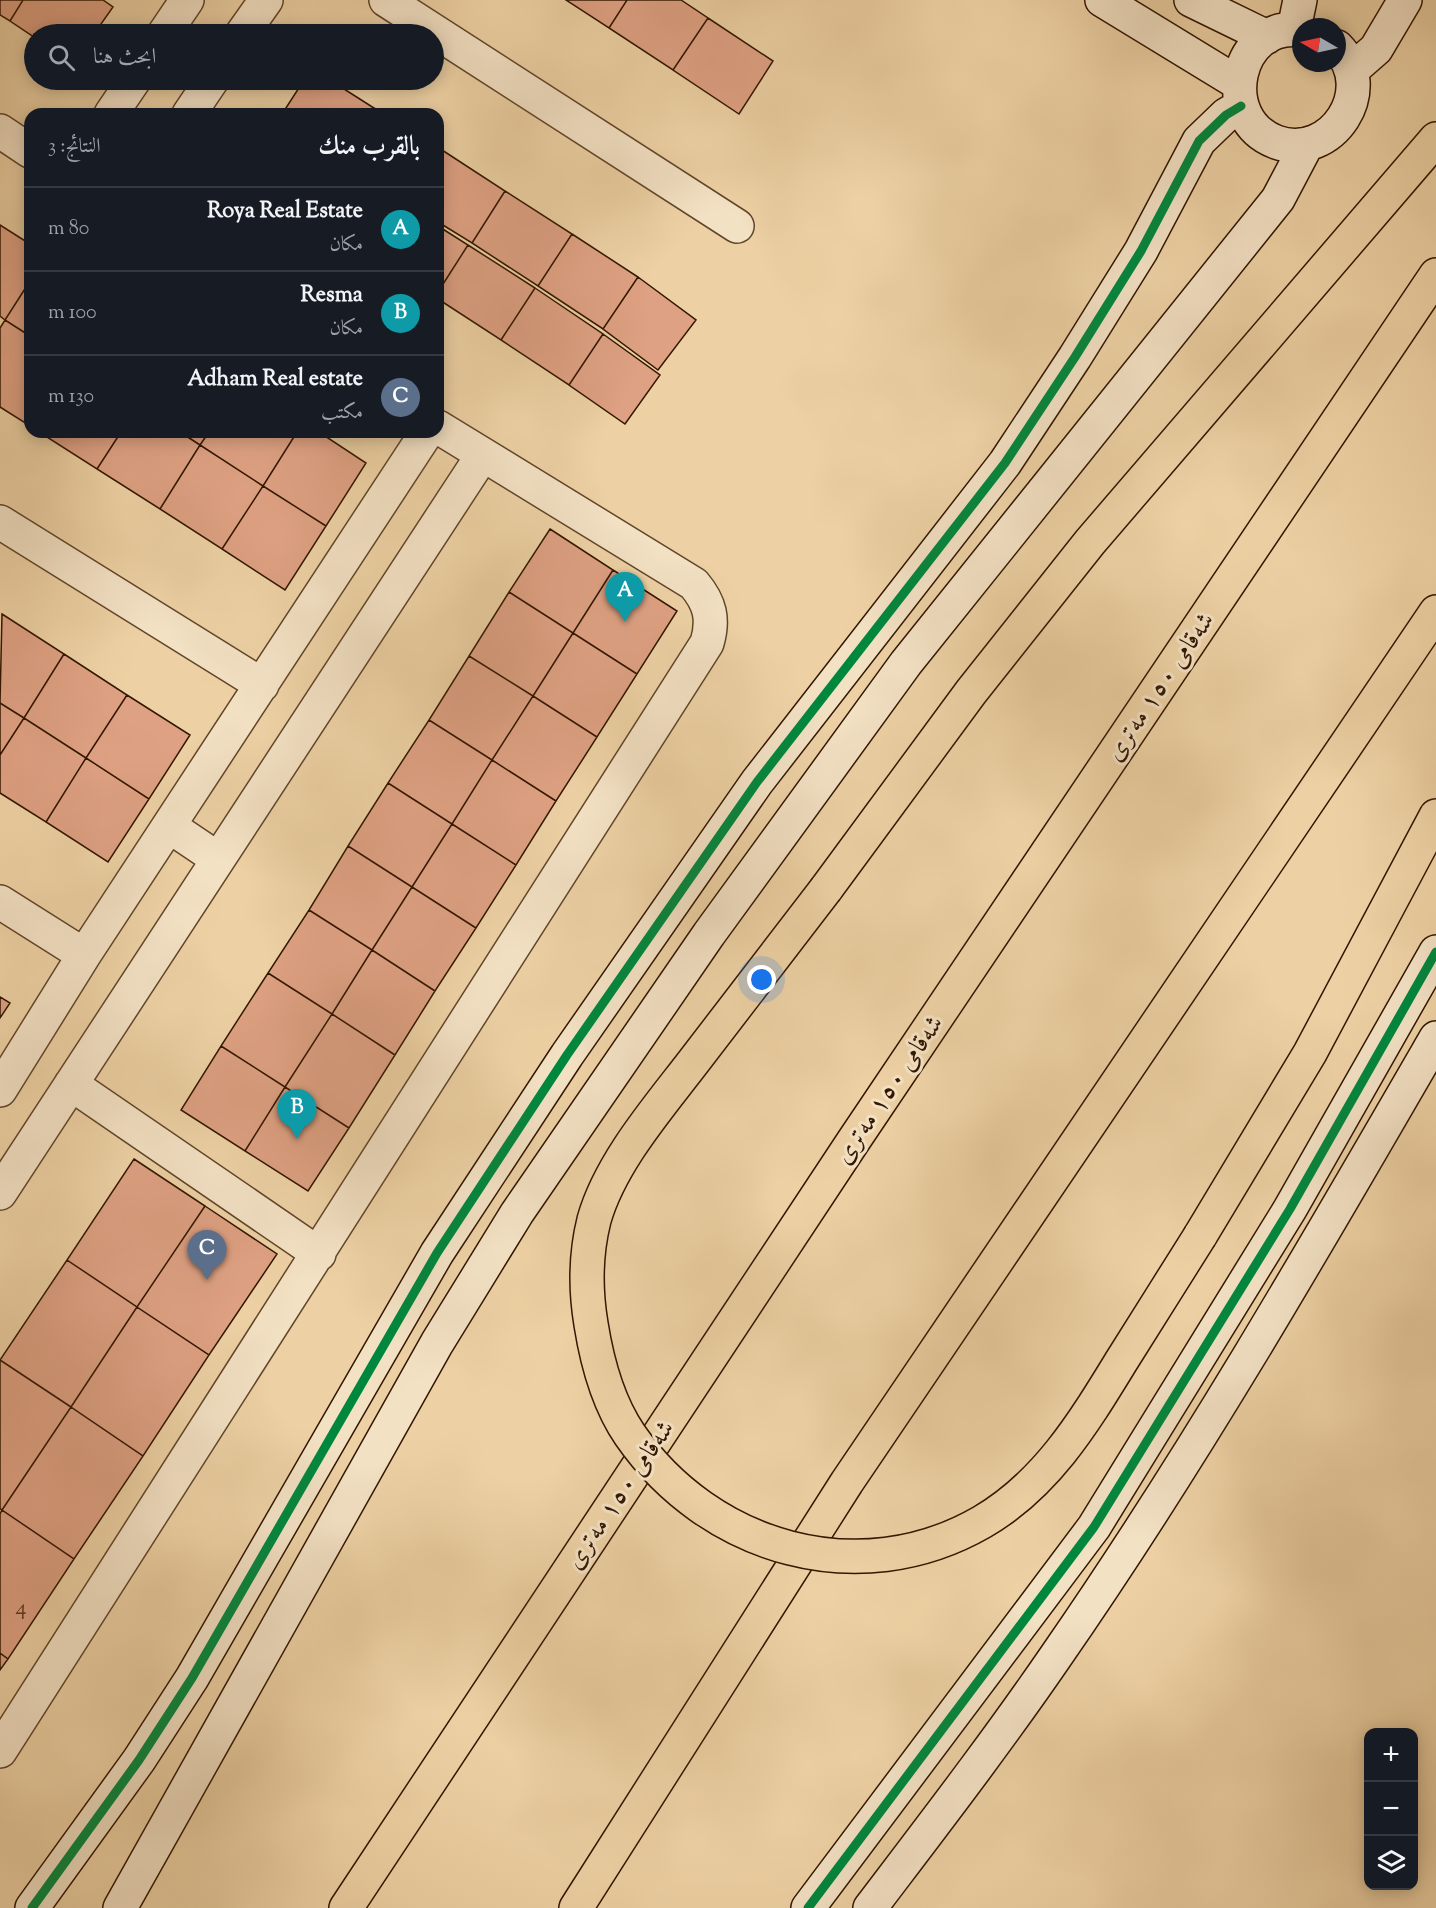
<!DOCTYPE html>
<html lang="ar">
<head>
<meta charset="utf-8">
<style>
	:root { --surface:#171b24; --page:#242831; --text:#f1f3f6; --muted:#9ea1a6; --line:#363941; --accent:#1a73e8 }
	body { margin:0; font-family:"Sorts Mill Goudy",Amiri,serif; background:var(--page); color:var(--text); direction:rtl }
	.controls { position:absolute; right:18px; bottom:18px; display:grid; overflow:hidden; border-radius:12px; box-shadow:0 3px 15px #0003 }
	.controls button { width:54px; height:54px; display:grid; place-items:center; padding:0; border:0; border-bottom:2px solid var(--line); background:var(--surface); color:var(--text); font:30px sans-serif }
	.compass { position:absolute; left:1292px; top:18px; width:54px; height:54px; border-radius:50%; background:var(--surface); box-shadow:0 3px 15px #0003; rotate:279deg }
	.you { position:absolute; left:762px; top:980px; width:21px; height:21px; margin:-15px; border:4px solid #fff; border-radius:50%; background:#1a73e8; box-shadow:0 0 0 9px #1a73e833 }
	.badge { display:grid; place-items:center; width:39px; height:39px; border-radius:50%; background:var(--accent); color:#fff; font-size:20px; font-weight:700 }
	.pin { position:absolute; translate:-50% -50px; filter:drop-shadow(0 2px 3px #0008) }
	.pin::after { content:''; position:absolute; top:32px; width:21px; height:18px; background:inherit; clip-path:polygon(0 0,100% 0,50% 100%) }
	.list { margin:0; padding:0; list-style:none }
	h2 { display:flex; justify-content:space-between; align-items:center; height:78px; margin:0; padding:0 24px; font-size:26px }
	h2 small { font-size:20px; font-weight:400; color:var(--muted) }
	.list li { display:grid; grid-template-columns:39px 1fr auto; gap:18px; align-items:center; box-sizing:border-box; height:84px; padding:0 24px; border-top:2px solid var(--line) }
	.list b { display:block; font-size:22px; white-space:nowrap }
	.list p { margin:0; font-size:20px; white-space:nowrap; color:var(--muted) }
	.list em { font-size:20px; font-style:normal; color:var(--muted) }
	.icon { flex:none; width:33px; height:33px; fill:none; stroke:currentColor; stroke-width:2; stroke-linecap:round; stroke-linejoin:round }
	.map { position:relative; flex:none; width:1436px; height:1908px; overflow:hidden; direction:ltr }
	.search { position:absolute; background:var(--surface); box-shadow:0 3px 15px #0003; left:24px; top:24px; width:420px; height:66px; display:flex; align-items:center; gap:15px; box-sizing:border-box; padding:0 21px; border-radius:33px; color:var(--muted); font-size:22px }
	.panel { position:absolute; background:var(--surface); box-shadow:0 3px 15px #0003; left:24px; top:108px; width:420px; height:330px; border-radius:18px; direction:rtl }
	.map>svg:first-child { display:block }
	.building { fill:#dea183; stroke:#321600; stroke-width:1.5 }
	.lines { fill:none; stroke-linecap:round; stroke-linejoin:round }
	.street-casing { stroke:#614529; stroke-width:36 }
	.secondary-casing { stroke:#321600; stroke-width:36 }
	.highway-casing { stroke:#321600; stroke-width:36 }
	.street { stroke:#f3e1c4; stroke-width:33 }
	.secondary { stroke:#f3e1c4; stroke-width:33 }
	.highway { stroke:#edd1a4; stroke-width:33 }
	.highway-bridge-casing { stroke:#321600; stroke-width:36; stroke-linecap:butt }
	.highway-bridge { stroke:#edd1a4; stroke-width:33 }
	.cycleway-casing { stroke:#f3e1c4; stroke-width:13 }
	.cycleway { stroke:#00873e; stroke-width:9 }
	.labels { text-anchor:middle; stroke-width:6; stroke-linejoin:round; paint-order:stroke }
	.number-label { font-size:22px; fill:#5d3921 }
	.street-label { font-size:26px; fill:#321600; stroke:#f3e1c4 }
</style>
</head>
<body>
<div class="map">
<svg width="1436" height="1908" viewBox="0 0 1436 1908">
	<rect width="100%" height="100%" fill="#edd1a4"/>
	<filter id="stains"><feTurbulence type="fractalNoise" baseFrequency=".00333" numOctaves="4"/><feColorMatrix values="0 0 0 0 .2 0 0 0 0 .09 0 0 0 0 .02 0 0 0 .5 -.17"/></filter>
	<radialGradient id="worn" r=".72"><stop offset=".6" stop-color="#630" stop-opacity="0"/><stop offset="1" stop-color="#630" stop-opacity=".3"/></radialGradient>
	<path class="building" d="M0,0H23L10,21L0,15Z
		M23,0H103L113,7L94,34H34V37L10,21Z
		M566,0H627L609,28Z
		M627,0H681L708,18L673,70L609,28Z
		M708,18L773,61L739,114L673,70Z
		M304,80H330L374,108L370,114H282Z
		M374,108L384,114H370Z
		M442,150L505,191L472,243L438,222V156Z
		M505,191L572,234L538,286L472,243Z
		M0,225L30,244V281L5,320L0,316Z
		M438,226L468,245L438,292Z
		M572,234L638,277L603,329L538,286Z
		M468,245L535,288L501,340L438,299V292Z
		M638,277L696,320L658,370L603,329Z
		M30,281V336L5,320Z
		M535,288L603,334L569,385L501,340Z
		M5,320L30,336V426L0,407V328Z
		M603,334L660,375L625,424L569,385Z
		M39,432H121L97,469Z
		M121,432H180L200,445L160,509L97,469Z
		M180,432H209L200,445Z
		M209,432H297L263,486L200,445Z
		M297,432H319L366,463L326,526L263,486Z
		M200,445L263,486L222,549L160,509Z
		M263,486L326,526L285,590L222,549Z
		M550,529L613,570L573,633L509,592Z
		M613,570L677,611L637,674L573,633Z
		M509,592L573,633L533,696L469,656Z
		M2,614L64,654L24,718L0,703Z
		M573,633L637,674L597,737L533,696Z
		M64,654L127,695L86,758L24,718Z
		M469,656L533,696L492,760L429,720Z
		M127,695L190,735L149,799L86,758Z
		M533,696L597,737L556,801L492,760Z
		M0,703L24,718L0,755Z
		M24,718L86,758L46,822L0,793V755Z
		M429,720L492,760L452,824L388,783Z
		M86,758L149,799L108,862L46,822Z
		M492,760L556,801L516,865L452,824Z
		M388,783L452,824L412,887L348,846Z
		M452,824L516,865L476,928L412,887Z
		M348,846L412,887L372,950L309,910Z
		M412,887L476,928L435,991L372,950Z
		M309,910L372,950L332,1014L268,973Z
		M372,950L435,991L395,1055L332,1014Z
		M268,973L332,1014L285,1087L221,1046Z
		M0,997L10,1003L0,1018Z
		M332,1014L395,1055L349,1128L285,1087Z
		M221,1046L285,1087L245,1151L181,1110Z
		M285,1087L349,1128L308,1191L245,1151Z
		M134,1159L205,1206L137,1307L67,1260Z
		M205,1206L277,1254L209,1355L137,1307Z
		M67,1260L137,1307L71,1407L0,1360Z
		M137,1307L209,1355L143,1456L71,1407Z
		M0,1360L71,1407L2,1510L0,1509Z
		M71,1407L143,1456L74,1559L2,1510Z
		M2,1510L74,1559L8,1659L0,1653V1514Z
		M0,1653L8,1659L0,1670Z"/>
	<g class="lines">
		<g class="street-casing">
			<path id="street" d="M386,0L737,226
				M164,34L187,0
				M242,34L266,0
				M111,114L134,80
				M189,114L212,80
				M0,131L30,151
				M0,522L262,685
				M169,826L218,859
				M0,902L84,955
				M71,1084L319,1254
				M0,1090L84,955L427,432
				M0,1193L482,456
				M0,1751L707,643C714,619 710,603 694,584L438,427"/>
		</g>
		<g class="secondary-casing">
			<path id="secondary" d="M1102,0L1238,83
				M1191,0L1267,37
				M1294,29L1300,0
				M1301,30C1236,21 1215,119 1276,142C1332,162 1379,89 1337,47
				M1352,70L1376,49L1405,0
				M32,1908L139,1760L192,1678L437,1253L567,1055L757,782L1005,463L1075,357L1141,251L1199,141L1226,115L1241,106
				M120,1908L437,1343L517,1213L709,934L906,663L1278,199L1307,144
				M808,1908L1094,1527L1290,1209L1436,952
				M870,1908C933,1825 997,1742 1056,1656C1194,1457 1315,1247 1436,1038"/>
		</g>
		<g class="highway-casing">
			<path id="highway" d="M826,889L971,692L1090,542L1436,139
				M1200,1236L1310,1053L1436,816
				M346,1908L854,1140L1436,275
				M576,1908L847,1482L1436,612"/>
		</g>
		<use href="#street" class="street"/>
		<use href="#secondary" class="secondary"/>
		<use href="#highway" class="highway"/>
		<g class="highway-bridge-casing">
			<path id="highway-bridge" d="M826,889C782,946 738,1004 694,1061C658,1108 610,1163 594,1220C585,1256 585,1288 591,1324C597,1362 608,1403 630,1435C709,1549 859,1593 982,1522C1047,1484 1084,1422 1122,1360C1148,1319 1174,1277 1200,1236"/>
		</g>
		<use href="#highway-bridge" class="highway-bridge"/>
		<g class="cycleway-casing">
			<path id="cycleway" d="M32,1908L139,1760L192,1678L437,1253L567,1055L757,782L1005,463L1075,357L1141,251L1199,141L1226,115L1241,106
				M808,1908L1094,1527L1290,1209L1436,952"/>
		</g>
		<use href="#cycleway" class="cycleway"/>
	</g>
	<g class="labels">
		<g class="number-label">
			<text x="21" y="1614">4</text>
		</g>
		<g class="street-label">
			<text transform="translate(1159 686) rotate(-56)" y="9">شەقامی ١٥٠ مەتری</text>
			<text transform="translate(888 1089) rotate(-56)" y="9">شەقامی ١٥٠ مەتری</text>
			<text transform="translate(619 1494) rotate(-56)" y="9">شەقامی ١٥٠ مەتری</text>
		</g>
	</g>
	<rect width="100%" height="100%" filter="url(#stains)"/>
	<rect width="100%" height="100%" fill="url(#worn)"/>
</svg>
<div class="controls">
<button>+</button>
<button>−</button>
<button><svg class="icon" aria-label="layers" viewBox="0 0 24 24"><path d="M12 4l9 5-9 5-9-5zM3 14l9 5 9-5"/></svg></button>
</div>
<svg class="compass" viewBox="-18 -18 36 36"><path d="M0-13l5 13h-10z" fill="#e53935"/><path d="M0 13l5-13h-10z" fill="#9ea1a6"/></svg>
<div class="you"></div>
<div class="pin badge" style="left:625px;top:622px;background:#0f9aa8">A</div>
<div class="pin badge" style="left:297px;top:1139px;background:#0f9aa8">B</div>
<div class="pin badge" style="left:207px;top:1280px;background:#5c6f8a">C</div>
<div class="search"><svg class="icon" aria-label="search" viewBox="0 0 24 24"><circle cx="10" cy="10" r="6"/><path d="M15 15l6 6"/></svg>ابحث هنا</div>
<section class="panel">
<h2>بالقرب منك<small>النتائج: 3</small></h2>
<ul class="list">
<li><span class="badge" style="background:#0f9aa8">A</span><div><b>Roya Real Estate</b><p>مكان</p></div><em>80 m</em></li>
<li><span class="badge" style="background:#0f9aa8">B</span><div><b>Resma</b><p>مكان</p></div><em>100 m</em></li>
<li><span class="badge" style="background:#5c6f8a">C</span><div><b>Adham Real estate</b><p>مكتب</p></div><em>130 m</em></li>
</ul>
</section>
</div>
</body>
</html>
